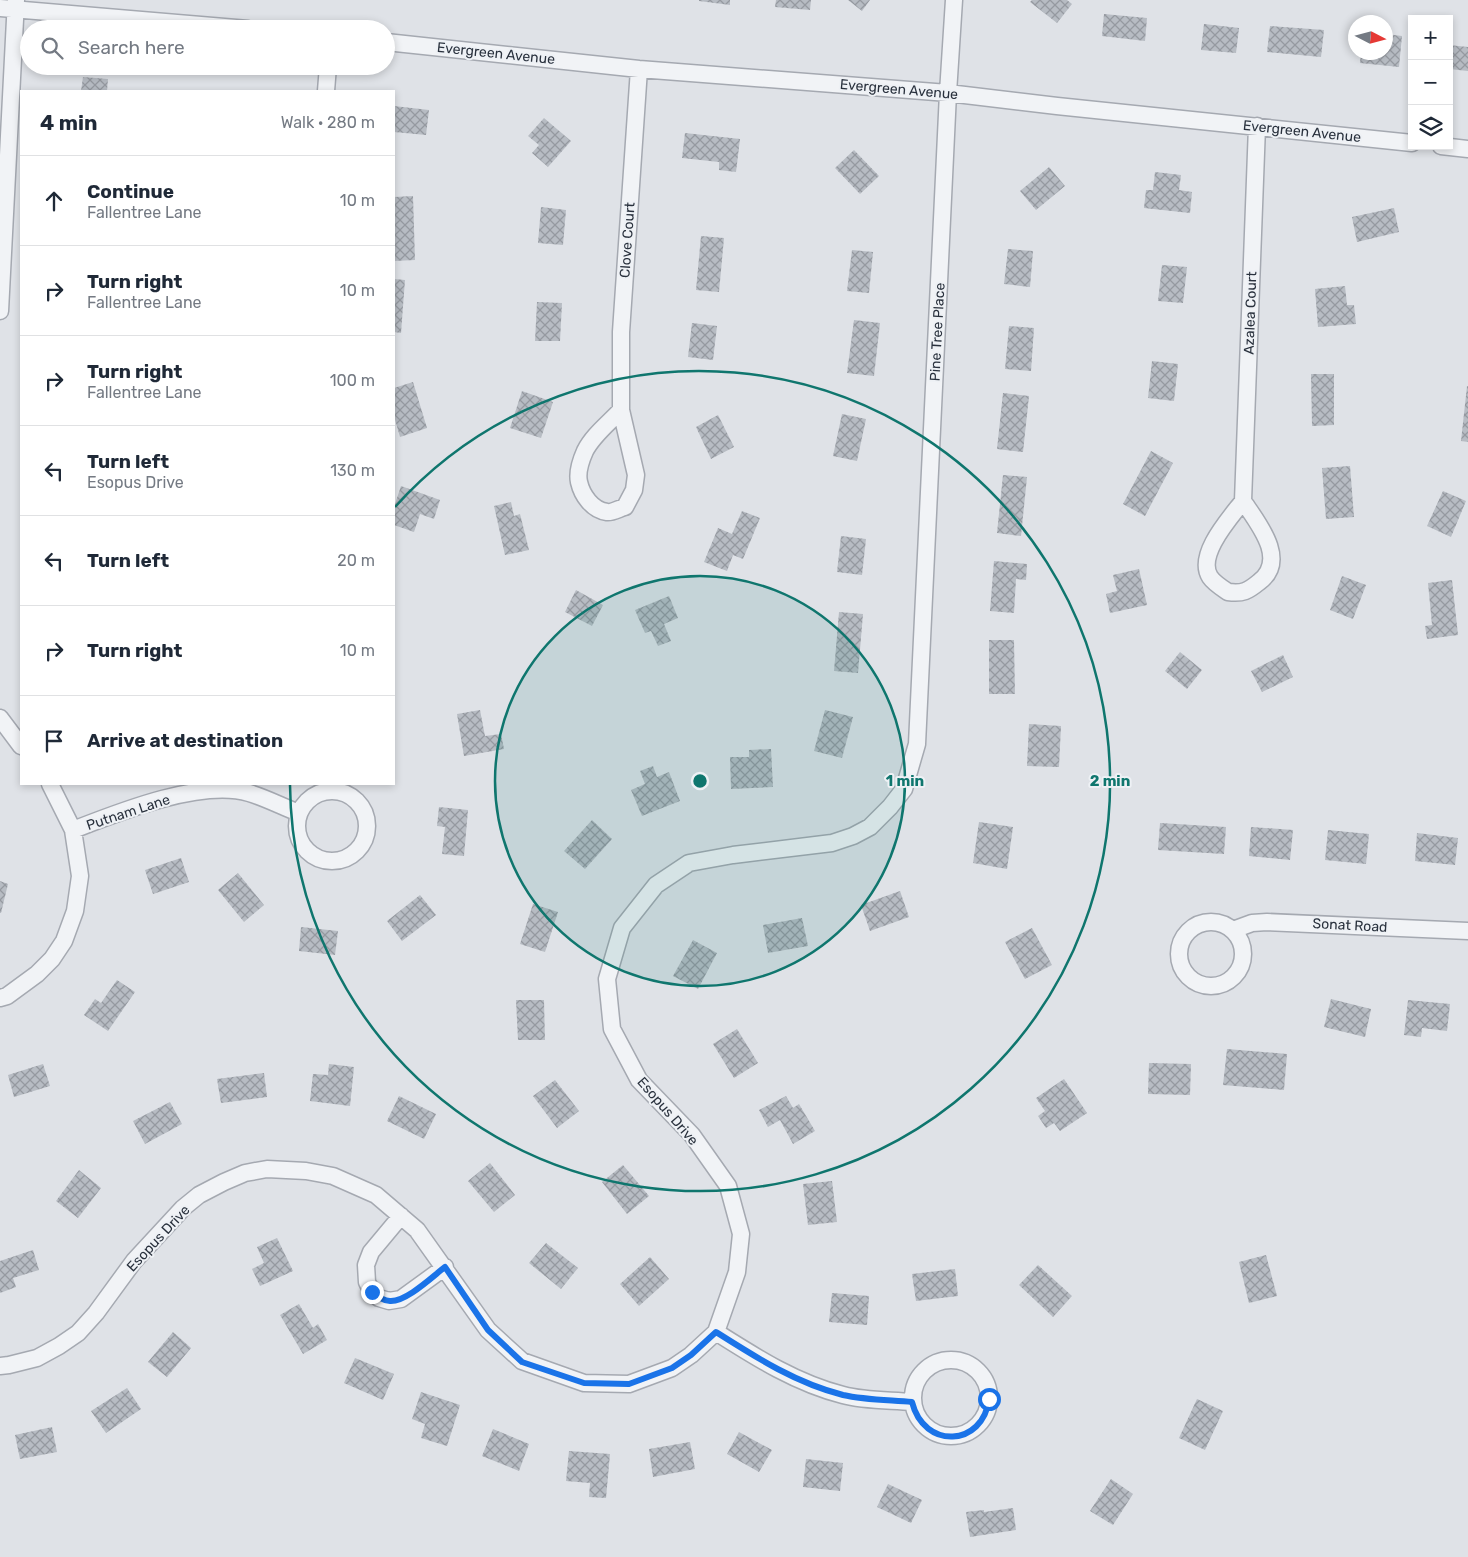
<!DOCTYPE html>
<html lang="en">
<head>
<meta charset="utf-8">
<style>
	:root { --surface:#fff; --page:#f6f6f7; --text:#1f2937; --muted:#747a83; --line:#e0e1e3 }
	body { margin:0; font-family:Rubik,sans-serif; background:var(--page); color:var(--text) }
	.controls { position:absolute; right:15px; top:15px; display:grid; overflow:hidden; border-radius:0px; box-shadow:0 2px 8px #0003 }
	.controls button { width:45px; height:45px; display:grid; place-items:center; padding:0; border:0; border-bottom:1px solid var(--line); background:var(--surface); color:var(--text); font:25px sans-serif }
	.compass { position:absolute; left:1348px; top:15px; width:45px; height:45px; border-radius:50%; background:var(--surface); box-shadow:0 2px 8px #0003; rotate:96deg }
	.stop { position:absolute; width:15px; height:15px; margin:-11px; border:4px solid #1a73e8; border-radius:50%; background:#fff }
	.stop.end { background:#1a73e8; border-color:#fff; box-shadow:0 1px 5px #0008 }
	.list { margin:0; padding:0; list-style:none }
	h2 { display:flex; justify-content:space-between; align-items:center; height:65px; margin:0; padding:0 20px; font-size:21px }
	h2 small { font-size:16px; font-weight:400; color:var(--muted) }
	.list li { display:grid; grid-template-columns:32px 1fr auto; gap:15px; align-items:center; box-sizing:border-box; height:90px; padding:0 20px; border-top:1px solid var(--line) }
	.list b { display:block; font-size:19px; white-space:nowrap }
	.list p { margin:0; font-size:16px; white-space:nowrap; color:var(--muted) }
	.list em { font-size:16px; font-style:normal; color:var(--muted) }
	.icon { flex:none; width:28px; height:28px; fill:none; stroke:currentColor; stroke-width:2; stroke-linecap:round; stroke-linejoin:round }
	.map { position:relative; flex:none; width:1468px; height:1557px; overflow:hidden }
	.search { position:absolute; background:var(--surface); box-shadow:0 2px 8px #0003; left:20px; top:20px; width:375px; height:55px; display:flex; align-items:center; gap:12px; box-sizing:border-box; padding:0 18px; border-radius:28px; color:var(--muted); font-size:19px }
	.panel { position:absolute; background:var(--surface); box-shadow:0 2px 8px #0003; left:20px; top:90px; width:375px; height:695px; border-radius:0px }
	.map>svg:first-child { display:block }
	.building { fill:url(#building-cross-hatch) }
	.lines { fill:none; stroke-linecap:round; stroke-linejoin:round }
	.street-casing { stroke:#a5a9b1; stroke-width:19 }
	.street { stroke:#f1f3f6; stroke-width:16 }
	.route { stroke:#1a73e8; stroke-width:6 }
	.ring { fill:none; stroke:#0f766e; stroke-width:2.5 }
	.labels { text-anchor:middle; stroke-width:4; stroke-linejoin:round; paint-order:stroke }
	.street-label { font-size:14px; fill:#29313d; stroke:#eef1f5 }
	.centre { fill:#0f766e; stroke:#eef1f5; stroke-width:2.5 }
	.ring-label { font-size:15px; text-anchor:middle; font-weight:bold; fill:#0f766e; stroke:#eef1f5; stroke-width:4; stroke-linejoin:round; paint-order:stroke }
</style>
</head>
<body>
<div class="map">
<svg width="1468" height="1557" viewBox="0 0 1468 1557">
	<defs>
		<pattern id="building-cross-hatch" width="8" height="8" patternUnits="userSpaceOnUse" patternTransform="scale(1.25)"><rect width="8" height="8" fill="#b7bcc3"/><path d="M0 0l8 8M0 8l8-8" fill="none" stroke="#9599a0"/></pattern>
	</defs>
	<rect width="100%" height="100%" fill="#dfe2e7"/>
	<path class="building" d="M699,0H730V5L699,1Z
		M776,0H811L810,10L775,7Z
		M848,0H870L862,11Z
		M1032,0H1067L1072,4L1057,23L1030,2Z
		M1104,14L1147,18L1145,41L1102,36Z
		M1204,24L1239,28L1236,53L1201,50Z
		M1270,26L1324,30L1321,57L1267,52Z
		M1386,34L1402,36L1399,67L1360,63L1361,52H1386Z
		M1449,45L1468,47V71L1449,69Z
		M83,77L108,79L107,91H81Z
		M394,106L429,110L426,135L394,132Z
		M544,118L571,141L548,167L532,153L539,145L528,136Z
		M685,133L740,139L736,172L719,170V162L682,158Z
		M854,150L879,176L860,194L835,168Z
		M1049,167L1065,186L1036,210L1020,191Z
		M1155,172L1181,175L1179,190L1192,192L1190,213L1144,208L1146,190H1153Z
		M413,196L415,260L394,261V197Z
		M541,207L566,210L563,245L538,243Z
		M1394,208L1399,232L1357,242L1352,217Z
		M701,236L724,238L719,292L696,290Z
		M1008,249L1033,251L1030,287L1004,284Z
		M852,250L873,252L869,293L847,291Z
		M1162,265L1187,267L1183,303L1158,301Z
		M394,279L405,280L401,333L394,332Z
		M1345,286L1347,305H1354L1356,324L1318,327L1315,289Z
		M537,302L562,303L560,341H535Z
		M854,320L880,323L874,376L847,373Z
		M692,323L717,326L713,360L688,357Z
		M1009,326L1034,328L1031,371L1005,369Z
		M1152,361L1178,364L1174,401L1148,398Z
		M1311,374H1334V425L1312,426Z
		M413,382L427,428L400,437L394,416V388Z
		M1467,386H1468V442L1461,441Z
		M522,391L553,402L541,438L510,428Z
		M1003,393L1029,396L1023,452L997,449Z
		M842,414L866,419L857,461L833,456Z
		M718,415L734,447L711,459L696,427Z
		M1151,451L1173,463L1145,516L1123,504Z
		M1350,466L1354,517L1326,519L1322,468Z
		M1003,475L1027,477L1021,536L997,533Z
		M401,486L440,500L434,519L420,514L414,532L394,525V507Z
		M1443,491L1466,501L1451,537L1427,526Z
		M511,502L514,516L520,514L529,550L505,555L494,506Z
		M742,511L760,518L743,559L733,555L727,571L704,562L718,528L732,534Z
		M841,536L866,539L862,575L837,572Z
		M994,561L1027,564L1026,580L1016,579L1014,613L990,611Z
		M1139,569L1147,605L1110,613L1106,594L1117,591L1113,575Z
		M1342,576L1366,585L1353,619L1330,610Z
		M1452,580L1458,635L1427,639L1425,626L1432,625L1428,583Z
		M576,590L603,605L592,626L565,612Z
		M669,596L678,618L664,624L671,641L658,646L651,631L645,633L635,610Z
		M839,612L863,614L858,673L834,671Z
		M989,640H1014L1015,694H989Z
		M1180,652L1202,670L1187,689L1165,671Z
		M1283,655L1293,677L1262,692L1251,671Z
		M480,710L485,736L501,734L504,749L464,756L457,714Z
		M825,710L853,717L842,758L814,751Z
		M1029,724L1061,726L1059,767L1027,766Z
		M771,749L773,787L731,789L730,757H749V750Z
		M653,766L657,777L669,772L680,801L642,816L631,790L645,784L640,771Z
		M439,807L468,810L464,856L442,854L445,827L437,826Z
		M592,820L612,839L585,869L564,851Z
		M979,822L1013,827L1007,869L973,863Z
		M1160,823L1226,827L1224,854L1158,850Z
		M1251,827L1293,830L1290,860L1249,856Z
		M1328,830L1369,834L1366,864L1325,860Z
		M1417,833L1458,838L1455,865L1415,861Z
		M181,858L189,882L153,894L145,870Z
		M238,873L264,905L244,922L218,890Z
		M0,881L8,884L1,913H0Z
		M900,891L909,917L870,931L861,905Z
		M420,895L436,915L402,941L387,921Z
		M533,904L558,912L545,952L520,944Z
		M802,918L808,946L768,953L763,925Z
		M301,927L338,931L335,955L299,951Z
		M1032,928L1052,965L1025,979L1005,942Z
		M693,940L717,953L698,989L673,976Z
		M117,980L135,992L108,1031L84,1015L95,999L101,1003Z
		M1331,999L1371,1009L1365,1037L1324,1027Z
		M516,1000H544L545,1040H518Z
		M1408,1000L1450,1004L1447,1031L1422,1028L1421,1037L1404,1035Z
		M737,1029L758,1063L734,1078L713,1044Z
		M1227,1049L1287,1054L1284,1090L1223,1085Z
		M1149,1063L1191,1064L1190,1095L1148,1094Z
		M43,1064L50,1086L14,1097L8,1075Z
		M329,1064L354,1067L350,1106L310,1101L313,1074L328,1075Z
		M264,1073L267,1097L221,1103L217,1079Z
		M1064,1079L1087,1113L1060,1131L1054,1123L1046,1128L1038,1116L1045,1111L1036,1098Z
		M555,1080L579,1111L557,1128L533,1096Z
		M399,1096L436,1114L424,1139L387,1121Z
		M786,1096L793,1108L799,1104L815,1131L793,1144L780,1120L768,1127L759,1110Z
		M170,1102L182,1124L145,1144L133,1121Z
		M490,1163L515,1195L494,1212L468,1181Z
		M623,1165L649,1196L627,1214L602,1182Z
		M79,1170L101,1188L78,1218L56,1201Z
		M832,1181L837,1222L808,1225L803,1184Z
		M277,1238L293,1271L260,1286L252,1269L264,1263L257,1247Z
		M546,1243L578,1268L561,1289L529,1263Z
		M33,1250L39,1270L13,1278L16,1287L0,1293V1261Z
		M1266,1255L1277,1296L1249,1303L1239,1262Z
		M650,1257L669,1279L639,1306L620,1284Z
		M1038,1265L1072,1296L1053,1317L1019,1285Z
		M955,1269L958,1296L916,1301L912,1274Z
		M832,1293L869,1296L867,1325L829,1322Z
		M299,1304L313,1328L318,1324L327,1340L303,1354L280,1315Z
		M173,1332L191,1348L167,1377L148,1362Z
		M355,1358L394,1374L383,1400L344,1383Z
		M127,1388L141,1409L106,1433L91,1411Z
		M421,1392L460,1405L447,1446L421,1438L425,1424L412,1419Z
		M1197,1399L1223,1411L1205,1450L1179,1438Z
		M52,1427L57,1452L20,1459L15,1435Z
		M493,1429L529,1444L519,1471L482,1456Z
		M739,1432L772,1450L759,1472L727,1454Z
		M690,1442L695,1469L653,1477L649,1449Z
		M569,1451L610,1454L606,1498L589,1497L590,1483L566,1481Z
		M806,1459L843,1463L840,1491L803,1487Z
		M1111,1479L1133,1494L1113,1525L1090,1511Z
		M888,1484L922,1500L911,1523L877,1507Z
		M1013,1508L1016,1530L970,1537L966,1512L984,1510V1512Z"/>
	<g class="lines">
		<g class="street-casing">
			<path id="street" d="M0,8L248,29
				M386,42L639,69L948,93L1057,106L1412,143
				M326,91L328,66
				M1441,146L1468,149
				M0,311L16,0
				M621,410V332L639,69
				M621,410L636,475L634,490L625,507C620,508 612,513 607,512C592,510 582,495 579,482C577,473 581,460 585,451C593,435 609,423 621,410Z
				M1243,501L1257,126
				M1243,501C1257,522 1289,560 1259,582C1248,591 1243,594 1228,592C1222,588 1214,583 1210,577C1196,555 1230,518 1243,501Z
				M0,718L21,746
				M297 826a35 35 0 1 1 70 0a35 35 0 1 1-70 0Z
				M73,830C119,812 201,779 249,793C266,798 283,807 299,813
				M1179 954a32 32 0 1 1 64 0a32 32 0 1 1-64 0Z
				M1233,930L1252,923L1267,922L1468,931
				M0,998L7,996L37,974L52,959L64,941L75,911L80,876L73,830L50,784
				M401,1216L371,1252L366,1265L367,1282L372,1292L379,1298L389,1301L401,1299L445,1267
				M716,1332C757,1358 796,1383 843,1395C865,1401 890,1400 912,1402
				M913 1398a38 38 0 1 1 76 0a38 38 0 1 1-76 0Z
				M0,1366L9,1365L37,1358L59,1346L78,1333L96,1313L134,1261L183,1208L199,1195L224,1182L245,1173L267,1169L306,1171L333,1176L376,1195L417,1230L488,1330L522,1361L584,1383L629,1384L672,1368L691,1355L716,1332L737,1272L741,1234L728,1186L692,1135L639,1080L612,1029L607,979L622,928L656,885L689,863L733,855L832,843L853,836L870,827L890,807L904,789L917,744L948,93L954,0"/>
		</g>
		<use href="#street" class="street"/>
	</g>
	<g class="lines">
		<path class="route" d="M372,1292C377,1296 383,1301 390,1301C406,1302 432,1277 445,1267L488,1330L522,1362L584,1383L629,1384L672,1368L691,1355L716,1332C757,1358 796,1383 843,1395C865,1400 890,1400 912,1402C924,1450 983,1447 989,1399"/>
	</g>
	<circle cx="700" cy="781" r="205" fill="#0f766e" fill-opacity=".12"/>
	<g class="ring">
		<circle cx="700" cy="781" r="205"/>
		<path d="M395 507A410 410 0 1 1 290 785"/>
	</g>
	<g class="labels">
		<g class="street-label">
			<text transform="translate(496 53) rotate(6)" y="5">Evergreen Avenue</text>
			<text transform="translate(899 89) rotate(5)" y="5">Evergreen Avenue</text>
			<text transform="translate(1302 131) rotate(6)" y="5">Evergreen Avenue</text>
			<text transform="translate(627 240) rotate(-86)" y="5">Clove Court</text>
			<text transform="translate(1250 313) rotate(-88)" y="5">Azalea Court</text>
			<text transform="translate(937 332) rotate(-87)" y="5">Pine Tree Place</text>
			<text transform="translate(128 812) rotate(-18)" y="5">Putnam Lane</text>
			<text transform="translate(1350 925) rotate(3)" y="5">Sonat Road</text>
			<text transform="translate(668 1111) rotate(49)" y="5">Esopus Drive</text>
			<text transform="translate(158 1238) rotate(-47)" y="5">Esopus Drive</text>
		</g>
	</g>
	<circle cx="700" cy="781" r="8" class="centre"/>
	<g class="ring-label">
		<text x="905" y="786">1 min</text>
		<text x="1110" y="786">2 min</text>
	</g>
</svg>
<div class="controls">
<button>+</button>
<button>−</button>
<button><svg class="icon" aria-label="layers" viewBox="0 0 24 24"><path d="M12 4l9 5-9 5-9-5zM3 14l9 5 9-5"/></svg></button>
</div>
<svg class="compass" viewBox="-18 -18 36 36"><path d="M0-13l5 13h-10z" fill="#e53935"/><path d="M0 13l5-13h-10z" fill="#747a83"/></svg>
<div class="stop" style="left:989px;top:1399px"></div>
<div class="stop end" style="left:372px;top:1292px"></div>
<div class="search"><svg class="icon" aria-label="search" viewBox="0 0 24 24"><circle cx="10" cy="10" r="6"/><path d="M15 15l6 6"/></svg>Search here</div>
<section class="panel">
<h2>4 min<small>Walk · 280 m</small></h2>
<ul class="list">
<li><svg class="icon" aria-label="ahead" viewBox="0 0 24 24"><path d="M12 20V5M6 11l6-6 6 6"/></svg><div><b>Continue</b><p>Fallentree Lane</p></div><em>10 m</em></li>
<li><svg class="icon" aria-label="right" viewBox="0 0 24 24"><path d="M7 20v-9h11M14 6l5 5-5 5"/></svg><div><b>Turn right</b><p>Fallentree Lane</p></div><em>10 m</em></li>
<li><svg class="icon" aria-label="right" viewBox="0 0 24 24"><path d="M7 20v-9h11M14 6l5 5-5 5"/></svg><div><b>Turn right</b><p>Fallentree Lane</p></div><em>100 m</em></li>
<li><svg class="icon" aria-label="left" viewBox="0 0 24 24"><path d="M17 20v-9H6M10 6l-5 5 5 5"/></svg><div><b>Turn left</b><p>Esopus Drive</p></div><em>130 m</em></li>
<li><svg class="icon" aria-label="left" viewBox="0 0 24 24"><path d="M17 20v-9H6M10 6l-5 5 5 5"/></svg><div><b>Turn left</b></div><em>20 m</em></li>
<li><svg class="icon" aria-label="right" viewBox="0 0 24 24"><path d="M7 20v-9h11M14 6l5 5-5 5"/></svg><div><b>Turn right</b></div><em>10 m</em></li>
<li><svg class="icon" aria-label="arrive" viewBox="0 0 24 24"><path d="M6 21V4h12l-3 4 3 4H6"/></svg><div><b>Arrive at destination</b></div></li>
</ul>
</section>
</div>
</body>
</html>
